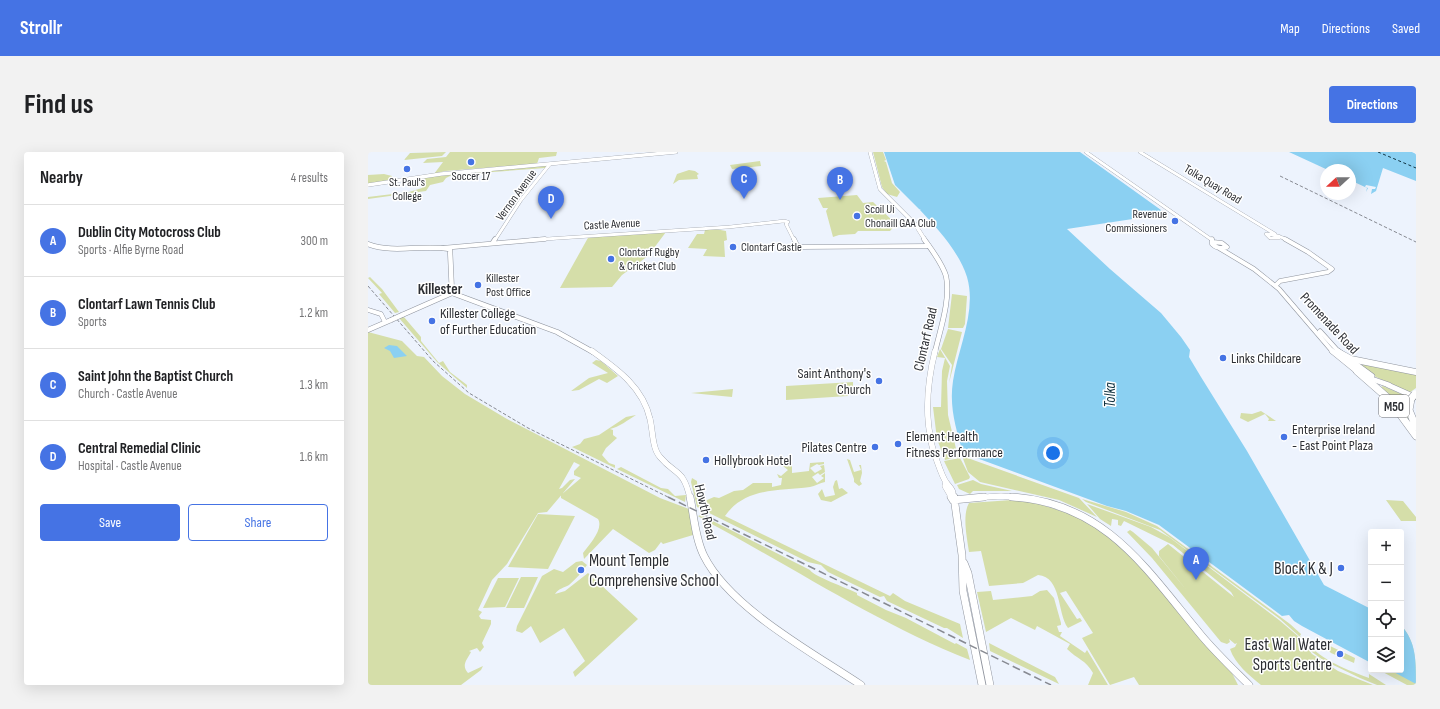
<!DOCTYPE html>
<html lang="en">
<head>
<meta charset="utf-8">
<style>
	:root { --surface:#fff; --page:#f2f2f2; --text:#202124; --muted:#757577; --line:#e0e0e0; --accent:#4573e4 }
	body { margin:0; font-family:"Sofia Sans Condensed",sans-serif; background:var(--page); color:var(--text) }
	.controls { position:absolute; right:12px; bottom:12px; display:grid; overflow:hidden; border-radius:4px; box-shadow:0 4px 16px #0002 }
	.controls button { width:36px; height:36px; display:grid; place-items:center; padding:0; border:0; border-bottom:1px solid var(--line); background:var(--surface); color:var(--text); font:20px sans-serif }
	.compass { position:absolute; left:952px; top:12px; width:36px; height:36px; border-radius:50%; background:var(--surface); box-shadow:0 4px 16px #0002; rotate:249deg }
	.you { position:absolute; left:685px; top:301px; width:14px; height:14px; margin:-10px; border:3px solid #fff; border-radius:50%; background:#1a73e8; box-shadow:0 0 0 6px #1a73e833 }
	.badge { display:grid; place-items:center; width:26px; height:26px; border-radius:50%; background:var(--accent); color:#fff; font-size:13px; font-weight:700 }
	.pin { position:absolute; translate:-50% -33px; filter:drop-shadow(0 1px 2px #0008) }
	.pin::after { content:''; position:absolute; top:21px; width:14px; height:12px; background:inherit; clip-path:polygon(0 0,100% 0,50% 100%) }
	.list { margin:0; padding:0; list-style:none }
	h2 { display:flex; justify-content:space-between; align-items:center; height:52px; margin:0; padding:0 16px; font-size:17px }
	h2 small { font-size:13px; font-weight:400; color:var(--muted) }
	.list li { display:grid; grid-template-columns:26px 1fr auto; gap:12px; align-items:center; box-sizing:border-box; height:72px; padding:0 16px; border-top:1px solid var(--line) }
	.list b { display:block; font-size:15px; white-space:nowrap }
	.list p { margin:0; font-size:13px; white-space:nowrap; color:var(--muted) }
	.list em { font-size:13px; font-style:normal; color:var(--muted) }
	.actions { display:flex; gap:8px; padding:12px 16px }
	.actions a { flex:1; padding:9px 0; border:1px solid var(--accent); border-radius:4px; text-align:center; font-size:14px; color:var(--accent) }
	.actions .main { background:var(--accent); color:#fff }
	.icon { flex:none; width:22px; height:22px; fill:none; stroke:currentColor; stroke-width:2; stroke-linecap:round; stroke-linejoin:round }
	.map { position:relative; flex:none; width:1048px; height:533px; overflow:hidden; border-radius:4px }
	header { display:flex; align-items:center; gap:24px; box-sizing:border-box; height:56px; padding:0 20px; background:var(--accent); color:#fff }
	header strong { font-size:19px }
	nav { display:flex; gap:22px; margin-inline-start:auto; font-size:14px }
	.intro { display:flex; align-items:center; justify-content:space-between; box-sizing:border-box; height:96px; padding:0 24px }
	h1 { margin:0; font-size:28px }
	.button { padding:10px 18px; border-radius:4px; background:var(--accent); color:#fff; font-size:14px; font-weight:700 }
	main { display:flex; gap:24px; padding:0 24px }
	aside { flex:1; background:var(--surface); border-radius:4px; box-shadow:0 4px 16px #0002 }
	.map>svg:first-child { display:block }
	.green { fill:#d5dea9 }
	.water { fill:#8bd0f2 }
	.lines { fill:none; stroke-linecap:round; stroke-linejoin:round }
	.ferry { stroke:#123341; stroke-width:1; stroke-dasharray:3 2.5; stroke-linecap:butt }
	.tertiary-far2-casing { stroke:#8f949e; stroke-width:3.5 }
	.tertiary-far1-casing { stroke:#8f949e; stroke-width:5 }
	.tertiary-casing { stroke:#8f949e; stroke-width:6 }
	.secondary-far3-casing { stroke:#8f949e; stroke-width:4 }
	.secondary-far2-casing { stroke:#8f949e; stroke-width:5.5 }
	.secondary-far1-casing { stroke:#8f949e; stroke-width:6 }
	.secondary-casing { stroke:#8f949e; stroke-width:8 }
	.trunk-casing { stroke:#8f949e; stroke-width:7 }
	.motorway-casing { stroke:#8f949e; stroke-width:8 }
	.tertiary-far2 { stroke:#fff; stroke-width:3 }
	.tertiary-far1 { stroke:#fff; stroke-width:4 }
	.tertiary { stroke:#fff; stroke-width:5 }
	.secondary-far3 { stroke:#fff; stroke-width:3.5 }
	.secondary-far2 { stroke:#fff; stroke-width:4.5 }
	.secondary-far1 { stroke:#fff; stroke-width:5.5 }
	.secondary { stroke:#fff; stroke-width:7 }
	.trunk { stroke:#fff; stroke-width:6 }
	.motorway { stroke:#fff; stroke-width:7 }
	.rail-far1 { stroke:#878a92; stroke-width:1; stroke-dasharray:3.5 2; stroke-linecap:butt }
	.rail { stroke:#878a92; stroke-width:1.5; stroke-dasharray:8 4; stroke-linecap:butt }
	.secondary-bridge-casing { stroke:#8f949e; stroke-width:5.5; stroke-linecap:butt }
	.motorway-bridge-casing { stroke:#8f949e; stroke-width:8; stroke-linecap:butt }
	.secondary-bridge { stroke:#fff; stroke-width:4.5 }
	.motorway-bridge { stroke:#fff; stroke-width:7 }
	.poi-dot { fill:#4573e4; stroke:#fff; stroke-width:1.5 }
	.labels { text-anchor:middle; stroke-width:3; stroke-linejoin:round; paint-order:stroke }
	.far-poi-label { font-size:12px; fill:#2d2f34; stroke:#fff; text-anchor:start }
	.far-street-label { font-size:12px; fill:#2d2f34; stroke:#fff }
	.shield { fill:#fff; stroke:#6c6d71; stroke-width:1 }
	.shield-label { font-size:13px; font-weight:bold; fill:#2d2f34 }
	.poi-label { font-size:14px; fill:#2d2f34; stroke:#fff; text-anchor:start }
	.street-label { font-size:14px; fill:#2d2f34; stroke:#fff }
	.far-district-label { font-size:15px; font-weight:bold; fill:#2d2f34; stroke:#fff }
	.water-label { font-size:15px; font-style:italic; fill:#123341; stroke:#fff }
	.near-poi-label { font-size:17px; fill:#2d2f34; stroke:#fff; text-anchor:end }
</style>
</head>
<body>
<header>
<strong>Strollr</strong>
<nav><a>Map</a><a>Directions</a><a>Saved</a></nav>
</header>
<div class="intro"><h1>Find us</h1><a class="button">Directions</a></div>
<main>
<aside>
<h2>Nearby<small>4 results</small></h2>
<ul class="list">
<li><span class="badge">A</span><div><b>Dublin City Motocross Club</b><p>Sports · Alfie Byrne Road</p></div><em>300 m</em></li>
<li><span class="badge">B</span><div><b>Clontarf Lawn Tennis Club</b><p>Sports</p></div><em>1.2 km</em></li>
<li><span class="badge">C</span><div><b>Saint John the Baptist Church</b><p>Church · Castle Avenue</p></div><em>1.3 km</em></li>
<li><span class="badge">D</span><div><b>Central Remedial Clinic</b><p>Hospital · Castle Avenue</p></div><em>1.6 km</em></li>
</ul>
<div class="actions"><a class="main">Save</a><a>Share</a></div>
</aside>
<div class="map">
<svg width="1048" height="533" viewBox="0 0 1048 533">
	<rect width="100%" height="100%" fill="#edf3fd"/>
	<path class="green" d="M78,0L74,4L36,8L42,1Z
		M82,0H189L188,4L171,6L169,12L77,19L66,22L75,10L55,11L59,7L78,5Z
		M505,0H515L518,8L516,9L518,10L524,31L532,40L529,45L519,42L514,35Z
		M392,9L393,14L364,17L362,13Z
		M179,13L177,16L84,23L78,26L75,30L62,33L58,39L0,47V45L41,40L54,36L57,25Z
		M321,18L327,19L331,22L329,23L330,27L311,28L305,32L309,22Z
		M16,22L24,24V28L0,33V23Z
		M489,43L495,51L505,50L528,72L522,79H490L487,82L471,83L465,85L458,59L460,56H455L450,46Z
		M347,77L358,79L359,88L356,89L357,105L335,104L339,97L320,96L329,82H336L337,78Z
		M298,80L280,104L254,123L244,135L192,136L221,84Z
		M2,125L14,137L31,160L27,161L11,142L14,141L0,126Z
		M584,142L599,144L597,172L595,176H580Z
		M36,165L53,185V189L71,211L75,209L82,220L99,233V236L69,210L31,166Z
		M580,177L594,180L581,231L584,213L573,197Z
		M0,180L34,189L49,204L56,205L74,224L97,242L139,267L292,346L321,357L325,383L295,392L293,390L287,398L281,401L245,377L216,407L215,401C221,393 236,377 230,367L193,346V343L213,326L206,323V319L212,313L206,310L191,337L194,336L202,328L207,327L179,360L170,361L139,412L124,428L110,458L114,460L111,464L113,467L123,468V472L114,491L116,495L112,500L109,496L101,499L103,500C99,508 93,513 100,521L115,514L113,518L93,533H0Z
		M572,197L582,214L579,229L580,263L590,305L577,308L569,287L565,255H573L574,219L577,206L569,205Z
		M228,208L233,209L250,224L239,231L231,227L211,238L203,239L221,226L240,221L224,211Z
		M982,208L1048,222V236L1041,241L1000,221Z
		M485,230V235L479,236L480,244L418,248V234Z
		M1015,234L1040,245L1039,255L1042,270L1015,238L1013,235Z
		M365,237L364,245L323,241Z
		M893,259L908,269H900L901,267L897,262L880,270L872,266L873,261L884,262Z
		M268,263C260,268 251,275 242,277L245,278V283L249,286L238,296L234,303L241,311L247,313V316L204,295L212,292L216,287L231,283L258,265Z
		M594,304L711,346L729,365L691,348L612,330L600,320Z
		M592,306L602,325L601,327L587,332L576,309Z
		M479,307L482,308L486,320L493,318L491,313H493L494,321L492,329L494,332L491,334L486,330V327Z
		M456,310V312L451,313L449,312L442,316L447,321L454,317L452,314L456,313L457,320L452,323L450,321L444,325L449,331L456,326L453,324L457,321V330C452,331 447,334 442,335C412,339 377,335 357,364L522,444L525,441L537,449L592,472L595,486L579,476H576L519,449L516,444L512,445L460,420L453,413L440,410L329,355L323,330L324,326L329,329L330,346L339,348L346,345L351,346L366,339L375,338L385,331H404V335L413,333L414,326H411L409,322L413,324L420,318L415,314L424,312V321L441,319L442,311Z
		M253,315L293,336L300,337L307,344L318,343L317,350L249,317Z
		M469,328L471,337L474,336L480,341L463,350L453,348L450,342L454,337L457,345L467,343L465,335L467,329Z
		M605,328L613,332L644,339H605L602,342L591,337L589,333Z
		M714,347L758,360L789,374L922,472L933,482L932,484C953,508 972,515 1001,526V522L1018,533H1009L992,526L955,508L944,500L931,484L912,467L792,378L718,350Z
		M644,348L668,351L715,366L755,395L864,521L870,533H771L766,525L742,533L714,486L725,481L698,439L692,441L709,467L712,466L714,469L700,476C689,461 694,425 670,423L655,431L621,434L613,399L601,400C599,386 594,363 601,351Z
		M1018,348L1035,349L1048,365V369H1033Z
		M719,352L783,375L801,385L911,468L931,485L944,502L970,519L1005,533H893C881,523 867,512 862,497L867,495L869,491L867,492L861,487L862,490L859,492L853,490L784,406L759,380L762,378L765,380L784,396L820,440L791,404V399L800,392L866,445L863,440L805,393L756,369L753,374L750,373V368L744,367L743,374L732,367Z
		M170,362L207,364L180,417L140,415Z
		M333,363L442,418C445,424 479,436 489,441V443L518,458L538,466L587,492L588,491L599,497L602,508C508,471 425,415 336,368L330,364Z
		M214,409L219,413C214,420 208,427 201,433C196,436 191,436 187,442L197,439L220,421L270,467L207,525L205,520L217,509L196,476L172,491L163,474L154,481L148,479L149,474L174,424L186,417L195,420L208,410Z
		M153,425H170L156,456H138Z
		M130,426H151L137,455L115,456Z
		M679,438L686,446L693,471V473L689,474L691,480H694L692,484L717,501L719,498L740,533H720L725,521C718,508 709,507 699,497L702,492L669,474L667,478L643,466L618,480L609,440L623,439L625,448L664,444L672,439Z
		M1033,473C1048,490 1048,508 1048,533H1039L1011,518H1033Z
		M621,491L687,525L691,532L622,499Z
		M962,494L987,506L986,511L963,501L961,499Z"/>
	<path class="water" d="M516,0H712L793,58L794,61L791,63L699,77L742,117L793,161L813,185L822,198L821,205L833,225L879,299L956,433L1003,457V511L934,474L926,469L921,463L914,464L791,373L758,359L739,354L595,301C588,277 581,255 585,229C590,196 609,159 599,125C591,100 570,77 552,58H553L551,57L527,33Z
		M921,0H1044L1048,2V29L1015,16L1008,39L1003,42L1004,37H1007L1008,35L998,33L997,35L1000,36L998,40L999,36L982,28V18H960Z
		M21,193L29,194L39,204L26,206L22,199L16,196Z
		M1033,473C1048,490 1048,507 1048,532L1022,518H1033Z"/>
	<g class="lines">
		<path class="ferry" d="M1010,0L1048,16"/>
		<g class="tertiary-far2-casing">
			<path id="tertiary-far2" d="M718,0L844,88
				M772,0L907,82
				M911,84V86H902L898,82C906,82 912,84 919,88
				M127,88L153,48L182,12
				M162,88L361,75L416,69L420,70L418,72L426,88"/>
		</g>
		<g class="tertiary-far1-casing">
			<path id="tertiary-far1" d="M426,87L429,93L433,95L561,94
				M844,87V92C848,96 853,97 859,95L854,91L845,90
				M125,90L127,87
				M74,96L177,87
				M851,96L886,117L911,137L965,200
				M909,132L912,129L960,120L964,117L940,100L917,87
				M0,158L13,162L17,170
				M952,179L971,200"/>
		</g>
		<g class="tertiary-casing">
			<path id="tertiary" d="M964,199L991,221
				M970,199L1004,224
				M998,225L1021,233
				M1020,233L1047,245"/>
		</g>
		<g class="secondary-far3-casing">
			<path id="secondary-far3" d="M502,0L512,37L547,72L557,88
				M0,33L73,22L308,0"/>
		</g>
		<g class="secondary-far2-casing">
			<path id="secondary-far2" d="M556,87C564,98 574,111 578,124C583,147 572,178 567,200
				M0,92C27,102 54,92 82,97L84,141
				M84,141L189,180L225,200
				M34,163L84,141
				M0,178L23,168"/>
		</g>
		<g class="secondary-far1-casing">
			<path id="secondary-far1" d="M224,199C249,217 275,235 282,267C285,279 284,296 292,305C308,324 315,316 322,346
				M567,199C560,227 557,260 563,289C564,296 574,325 578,330C582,336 586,337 585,346
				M578,330L577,334L584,346
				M604,346L633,344L654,346"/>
		</g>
		<g class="secondary-casing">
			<path id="secondary" d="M322,345C326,364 327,386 336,404C362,456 445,501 493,533
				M583,345L585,348
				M586,345L594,403L595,439L614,533
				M644,345C738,351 778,417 833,483C848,501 865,517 881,533
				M585,348L616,345
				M596,411L600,421L622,533"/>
		</g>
		<g class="trunk-casing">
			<path id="trunk" d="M970,200L983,207L1048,220"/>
		</g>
		<g class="motorway-casing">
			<path id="motorway" d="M989,219L1021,247L1048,284
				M1043,247L1041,258L1048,275"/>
		</g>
		<use href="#tertiary-far2" class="tertiary-far2"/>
		<use href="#tertiary-far1" class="tertiary-far1"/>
		<use href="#tertiary" class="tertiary"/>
		<use href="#secondary-far3" class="secondary-far3"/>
		<use href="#secondary-far2" class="secondary-far2"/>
		<use href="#secondary-far1" class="secondary-far1"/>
		<use href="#secondary" class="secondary"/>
		<use href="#trunk" class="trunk"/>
		<use href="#motorway" class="motorway"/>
		<path class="rail-far1" d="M912,24L1048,90
			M0,134L65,209L101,241L160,276L302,346"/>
		<path class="rail" d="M300,345L683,533"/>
		<g class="secondary-bridge-casing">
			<path id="secondary-bridge" d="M23,168L34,163"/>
		</g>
		<g class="motorway-bridge-casing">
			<path id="motorway-bridge" d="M1043,247L1047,242"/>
		</g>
		<use href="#secondary-bridge" class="secondary-bridge"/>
		<use href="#motorway-bridge" class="motorway-bridge"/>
	</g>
	<g class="poi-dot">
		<circle cx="103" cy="10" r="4"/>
		<circle cx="39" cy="17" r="4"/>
		<circle cx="489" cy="64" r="4"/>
		<circle cx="807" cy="69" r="4"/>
		<circle cx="365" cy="95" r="4"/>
		<circle cx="243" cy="107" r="4"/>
		<circle cx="110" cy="133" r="4"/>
		<circle cx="64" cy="169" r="4"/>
		<circle cx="855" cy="206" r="4"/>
		<circle cx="511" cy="229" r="4"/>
		<circle cx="916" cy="285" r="4"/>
		<circle cx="530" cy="292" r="4"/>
		<circle cx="507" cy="295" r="4"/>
		<circle cx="338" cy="308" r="4"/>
		<circle cx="973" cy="416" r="4"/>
		<circle cx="213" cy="418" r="4"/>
		<circle cx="972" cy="502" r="4"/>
	</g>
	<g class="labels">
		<g class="far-poi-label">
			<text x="103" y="28" text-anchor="middle">Soccer 17</text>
			<text x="39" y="34" text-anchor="middle">St. Paul's<tspan x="39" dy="14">College</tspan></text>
			<text x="497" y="61">Scoil Uí<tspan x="497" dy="14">Chonaill GAA Club</tspan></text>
			<text x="799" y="66" text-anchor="end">Revenue<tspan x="799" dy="14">Commissioners</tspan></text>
			<text x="373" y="99">Clontarf Castle</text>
			<text x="251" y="104">Clontarf Rugby<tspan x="251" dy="14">&amp; Cricket Club</tspan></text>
			<text x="118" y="130">Killester<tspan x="118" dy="14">Post Office</tspan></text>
		</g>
		<g class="far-street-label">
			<text transform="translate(845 32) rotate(31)" y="4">Tolka Quay Road</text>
			<text transform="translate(148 43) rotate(-54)" y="4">Vernon Avenue</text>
			<text transform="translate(244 72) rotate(-3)" y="4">Castle Avenue</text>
		</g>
		<rect class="shield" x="1011" y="243" width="30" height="22" rx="3"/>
		<g class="shield-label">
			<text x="1026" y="259">M50</text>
		</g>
		<g class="poi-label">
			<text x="72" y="166">Killester College<tspan x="72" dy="16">of Further Education</tspan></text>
			<text x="863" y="211">Links Childcare</text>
			<text x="503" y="226" text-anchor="end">Saint Anthony's<tspan x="503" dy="16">Church</tspan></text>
			<text x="924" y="282">Enterprise Ireland<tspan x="924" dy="16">- East Point Plaza</tspan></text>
			<text x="538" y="289">Element Health<tspan x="538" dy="16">Fitness Performance</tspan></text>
			<text x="499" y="300" text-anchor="end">Pilates Centre</text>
			<text x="346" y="313">Hollybrook Hotel</text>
		</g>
		<g class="street-label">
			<text transform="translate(962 171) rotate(47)" y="5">Promenade Road</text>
			<text transform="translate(557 187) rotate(-77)" y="5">Clontarf Road</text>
			<text transform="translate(338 360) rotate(77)" y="5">Howth Road</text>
		</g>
		<g class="far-district-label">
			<text x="72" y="142">Killester</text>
		</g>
		<g class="water-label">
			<text transform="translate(742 243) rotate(-90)" y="5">Tolka</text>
		</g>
		<g class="near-poi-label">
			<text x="221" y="414" text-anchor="start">Mount Temple<tspan x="221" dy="20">Comprehensive School</tspan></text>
			<text x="965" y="422">Block K &amp; J</text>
			<text x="964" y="498">East Wall Water<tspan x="964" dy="20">Sports Centre</tspan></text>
		</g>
	</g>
</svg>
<div class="controls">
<button>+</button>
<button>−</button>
<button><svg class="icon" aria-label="locate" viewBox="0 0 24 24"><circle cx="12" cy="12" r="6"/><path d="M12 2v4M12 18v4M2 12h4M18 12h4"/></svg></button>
<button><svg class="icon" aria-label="layers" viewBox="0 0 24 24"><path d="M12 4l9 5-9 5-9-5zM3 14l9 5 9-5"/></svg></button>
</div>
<svg class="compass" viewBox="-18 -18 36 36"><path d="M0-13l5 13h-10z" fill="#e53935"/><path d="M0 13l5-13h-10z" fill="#757577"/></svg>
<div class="you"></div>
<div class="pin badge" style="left:828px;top:428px">A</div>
<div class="pin badge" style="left:472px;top:48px">B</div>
<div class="pin badge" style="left:376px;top:47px">C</div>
<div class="pin badge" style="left:183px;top:67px">D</div>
</div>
</main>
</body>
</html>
